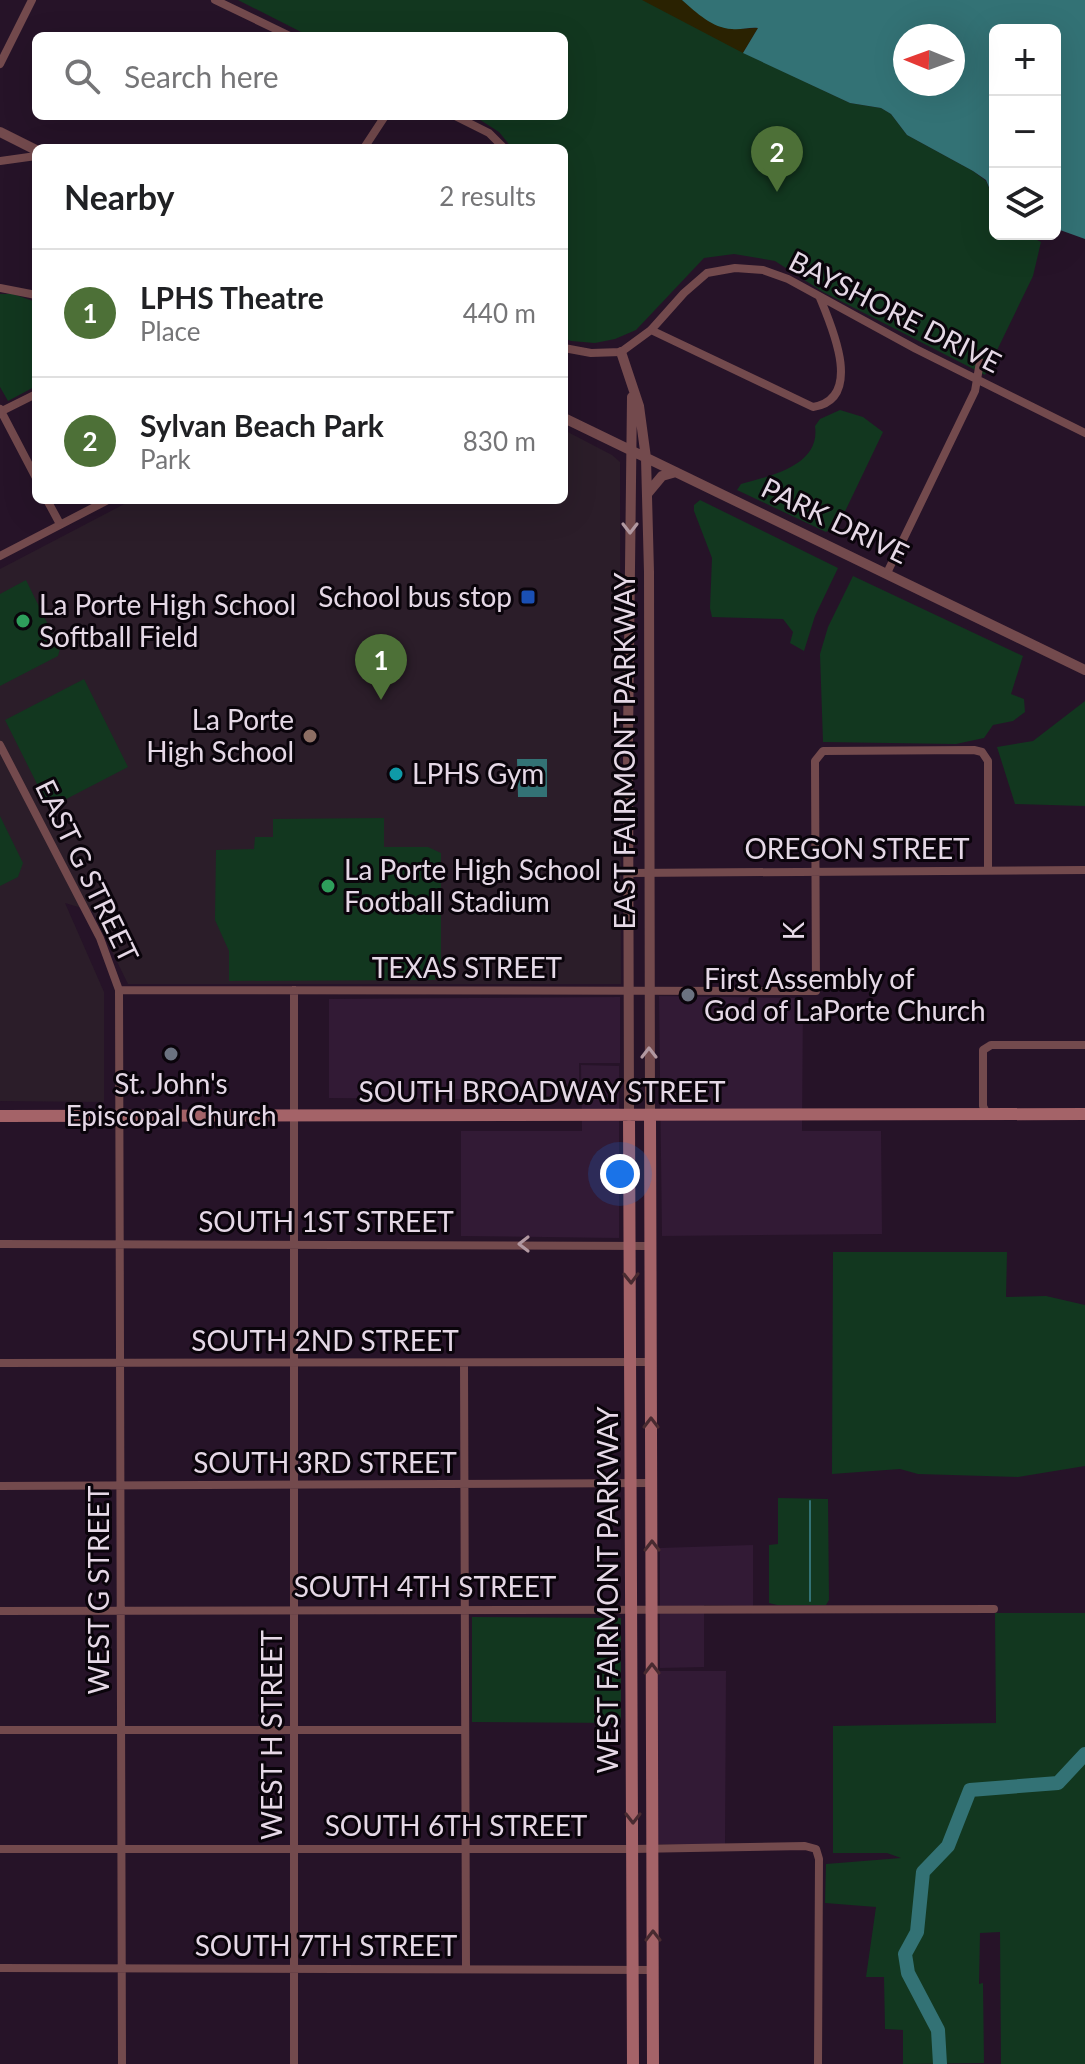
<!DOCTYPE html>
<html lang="en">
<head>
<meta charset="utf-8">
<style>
	:root { --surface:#fff; --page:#f6f6f6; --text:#202124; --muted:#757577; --line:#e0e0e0; --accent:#4d7037 }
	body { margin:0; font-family:Lato,sans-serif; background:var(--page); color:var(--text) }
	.controls { position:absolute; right:24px; top:24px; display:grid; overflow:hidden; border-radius:12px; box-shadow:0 8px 32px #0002 }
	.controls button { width:72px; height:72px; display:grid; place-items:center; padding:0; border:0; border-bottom:2px solid var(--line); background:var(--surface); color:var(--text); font:40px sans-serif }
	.compass { position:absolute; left:893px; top:24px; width:72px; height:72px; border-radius:50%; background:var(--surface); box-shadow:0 8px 32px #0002; rotate:271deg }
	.you { position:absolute; left:620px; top:1174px; width:28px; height:28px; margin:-20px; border:6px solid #fff; border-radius:50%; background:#1a73e8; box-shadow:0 0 0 12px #1a73e833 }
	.badge { display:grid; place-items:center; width:52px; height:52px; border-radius:50%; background:var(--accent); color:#fff; font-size:26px; font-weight:700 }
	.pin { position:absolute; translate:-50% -66px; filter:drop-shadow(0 2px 4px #0008) }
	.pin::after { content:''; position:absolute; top:42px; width:28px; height:24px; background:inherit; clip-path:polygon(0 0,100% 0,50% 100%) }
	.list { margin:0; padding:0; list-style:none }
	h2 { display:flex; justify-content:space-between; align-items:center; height:104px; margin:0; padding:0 32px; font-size:34px }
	h2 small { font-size:26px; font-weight:400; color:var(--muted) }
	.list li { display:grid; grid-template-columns:52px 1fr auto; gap:24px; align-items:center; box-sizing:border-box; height:128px; padding:0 32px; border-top:2px solid var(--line) }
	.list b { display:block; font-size:30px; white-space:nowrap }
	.list p { margin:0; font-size:26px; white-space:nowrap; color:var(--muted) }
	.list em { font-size:26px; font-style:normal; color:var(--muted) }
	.icon { flex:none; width:44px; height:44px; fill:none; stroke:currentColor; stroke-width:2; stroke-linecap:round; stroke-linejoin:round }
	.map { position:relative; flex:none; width:1085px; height:2064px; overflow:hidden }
	.search { position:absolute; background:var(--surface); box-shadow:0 8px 32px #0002; left:32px; top:32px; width:536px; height:88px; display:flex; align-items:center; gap:20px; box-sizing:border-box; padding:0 28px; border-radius:12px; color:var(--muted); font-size:30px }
	.panel { position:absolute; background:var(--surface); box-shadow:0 8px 32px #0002; left:32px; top:144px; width:536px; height:360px; border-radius:12px }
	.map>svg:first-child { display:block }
	.built { fill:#321a35 }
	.education { fill:#2b1d29 }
	.green { fill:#12371f }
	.sand { fill:#2a2201 }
	.water { fill:#337275; fill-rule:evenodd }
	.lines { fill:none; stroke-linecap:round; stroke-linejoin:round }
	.stream { stroke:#337275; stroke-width:2 }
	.river { stroke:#337275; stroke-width:14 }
	.minor { stroke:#734a4d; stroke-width:8 }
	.tertiary { stroke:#734a4d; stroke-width:10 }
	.secondary { stroke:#a46368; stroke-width:12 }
	.oneway { stroke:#b298a1 }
	.oneway2 { stroke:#482a30 }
	.transit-dot { fill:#1a4fb4; stroke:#0a040b; stroke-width:3 }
	.leisure-dot { fill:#2e9e5b; stroke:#0a040b; stroke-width:3 }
	.education-dot { fill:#8d6e63; stroke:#0a040b; stroke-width:3 }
	.culture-dot { fill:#0f9aa8; stroke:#0a040b; stroke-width:3 }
	.worship-dot { fill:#6b7280; stroke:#0a040b; stroke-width:3 }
	.labels { text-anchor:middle; stroke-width:6; stroke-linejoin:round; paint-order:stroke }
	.street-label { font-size:28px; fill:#e5d8e6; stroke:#0a040b }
	.poi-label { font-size:28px; fill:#e5d8e6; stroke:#0a040b; text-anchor:start }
</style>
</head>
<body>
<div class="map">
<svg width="1085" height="2064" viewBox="0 0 1085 2064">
	<rect width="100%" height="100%" fill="#261328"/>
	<path class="built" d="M659,996L803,998L802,1131H881L882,1234L662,1236Z
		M620,997V1063H579V1100L329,1098V999Z
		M581,1065L619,1066V1238L461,1236V1131H582Z
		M753,1545V1606L704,1605V1667L660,1668V1548Z
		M657,1671H726L725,1844H656Z"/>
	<path class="education" d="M564,430L612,455L620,462L621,984H128L92,911L65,903L104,992V1102L0,1101V569L132,500H564Z"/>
	<path class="green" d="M238,0H682C701,16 717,30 743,29L744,53L850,103L881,108L891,114L907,135L973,171L986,181L995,203L993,217L995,234H1025L1041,242L1033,276L985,375L823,292L775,261L734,254L704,258L636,330L615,339L595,343L571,341L564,338V148H512L499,132L474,116H564V36H309Z
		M0,294H13L36,302V386L8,401L0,387Z
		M840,410L863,417L883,432L839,524L826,532L737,490L741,484C769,476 821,466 815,426L820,419Z
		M700,500L838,568L815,616L804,651L790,643L793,632L783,619L712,617L710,608L712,558L694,511V505Z
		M853,576L1023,656L1011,694L1024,699L1025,712L1013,721L993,725L984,738L956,744L823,742L820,654L828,627Z
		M26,580L60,649L58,656L0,686V594Z
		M84,679L128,767L49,808L5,720Z
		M1085,701V806L1015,804L997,747L1033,741Z
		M0,816L23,863L18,877L0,886Z
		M384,818V847H428L441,853V970L435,971V980L229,981V951L215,920L216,850L254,849L255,837H273V819Z
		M833,1252H1007L1006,1297L1046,1296L1085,1305V1466L1018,1477L918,1474L900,1469L832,1474Z
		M778,1498L828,1499L829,1600L826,1605H777L769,1603V1545L778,1544Z
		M995,1613H1085V2064H1001L1000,1932L980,1933L979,1984L983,1983L984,2063L903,2064V2030L885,2029L884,1977H866L876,1907L825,1903L826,1864L901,1858L887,1853H833V1726L996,1723Z
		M472,1617L621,1618V1723L472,1722Z"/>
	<path class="sand" d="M642,0H682L707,20L721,27L731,29L758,28L743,53Z"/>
	<path class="water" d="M682,0H1085V239L1060,230L1055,233V30H995V202L986,180L973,171L907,135L891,114L881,108L850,103L743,53L758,28C749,27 741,30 732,29C712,28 697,13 682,0ZM953,36V84H905V36Z
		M517,759H547V797H518Z"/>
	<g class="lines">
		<path class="stream" d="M810,1601V1501"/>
		<path class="river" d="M940,2064L938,2030L908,1973L905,1954L917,1932L923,1872L948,1846L970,1790L1058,1783L1085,1754"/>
		<path class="minor" d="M215,0L290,36
			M0,64L32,0
			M455,116L489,133L504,148
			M364,148L385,116
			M0,161L36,156
			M0,288L36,295
			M651,330L813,407C864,399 832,327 820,298
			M564,348L591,353L621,352L651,330L684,293L707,273L735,268L763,270L788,279L916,349L1085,433
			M0,409L36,478
			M0,412L36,394
			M47,500L60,524
			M0,556L108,500
			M887,573L975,391L980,362
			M0,745L100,938L119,990L122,2064
			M630,873L1085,870
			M119,990L816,991L815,761L823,751L974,750L982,752L988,761V870
			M294,990V2064
			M987,1114L983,1106V1050L991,1045H1085
			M0,1244L651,1246
			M0,1363L651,1362
			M464,1363L466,1968
			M0,1486L651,1483
			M0,1611L994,1609
			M0,1730H464
			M0,1849H633L805,1846L816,1849L819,1859L818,2064
			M0,1968L653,1970"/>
		<path class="tertiary" d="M0,132L36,150
			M621,352L639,406L646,458L649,572L650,1116
			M564,418L1085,670
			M647,494L662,476L676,472
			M629,1116L628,738L632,397"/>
		<path class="secondary" d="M0,1116L1085,1114
			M629,1116L633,2064
			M650,1116L653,2064"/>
	</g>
	<defs><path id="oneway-chevron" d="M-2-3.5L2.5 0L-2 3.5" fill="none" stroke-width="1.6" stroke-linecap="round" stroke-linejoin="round" transform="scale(2)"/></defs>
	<g class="oneway">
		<use href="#oneway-chevron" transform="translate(630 528) rotate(90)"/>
		<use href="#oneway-chevron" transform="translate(649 1053) rotate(-90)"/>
		<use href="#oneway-chevron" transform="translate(524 1244) rotate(-180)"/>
	</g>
	<g class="oneway2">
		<use href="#oneway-chevron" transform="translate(631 1278) rotate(89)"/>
		<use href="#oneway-chevron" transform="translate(651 1423) rotate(-90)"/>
		<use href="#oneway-chevron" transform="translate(652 1546) rotate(-90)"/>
		<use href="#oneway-chevron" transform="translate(652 1669) rotate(-90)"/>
		<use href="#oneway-chevron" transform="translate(633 1818) rotate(90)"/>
		<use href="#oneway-chevron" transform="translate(653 1936) rotate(-90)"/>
	</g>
	<rect class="transit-dot" x="520" y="589" width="16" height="16" rx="4"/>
	<g class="leisure-dot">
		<circle cx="23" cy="621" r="8"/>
		<circle cx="328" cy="886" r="8"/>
	</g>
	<circle class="education-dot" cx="310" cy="736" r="8"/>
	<circle class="culture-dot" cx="396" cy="774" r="8"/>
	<g class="worship-dot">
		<circle cx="688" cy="995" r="8"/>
		<circle cx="171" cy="1054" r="8"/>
	</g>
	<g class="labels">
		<g class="street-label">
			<text transform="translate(895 312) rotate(27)" y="10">BAYSHORE DRIVE</text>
			<text transform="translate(835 521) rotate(26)" y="10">PARK DRIVE</text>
			<text transform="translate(625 751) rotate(-90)" y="10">EAST FAIRMONT PARKWAY</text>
			<text x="857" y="859">OREGON STREET</text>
			<text transform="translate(87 871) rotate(64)" y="10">EAST G STREET</text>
			<text transform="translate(794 931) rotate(-90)" y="10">K</text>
			<text x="467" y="978">TEXAS STREET</text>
			<text x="542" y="1102">SOUTH BROADWAY STREET</text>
			<text x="326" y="1232">SOUTH 1ST STREET</text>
			<text x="325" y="1351">SOUTH 2ND STREET</text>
			<text x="325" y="1473">SOUTH 3RD STREET</text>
			<text x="425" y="1597">SOUTH 4TH STREET</text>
			<text transform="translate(99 1590) rotate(-90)" y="10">WEST G STREET</text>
			<text transform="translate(608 1590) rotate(-90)" y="10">WEST FAIRMONT PARKWAY</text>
			<text transform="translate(272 1735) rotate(-90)" y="10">WEST H STREET</text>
			<text x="456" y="1836">SOUTH 6TH STREET</text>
			<text x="326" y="1956">SOUTH 7TH STREET</text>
		</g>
		<g class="poi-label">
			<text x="512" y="607" text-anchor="end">School bus stop</text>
			<text x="39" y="615">La Porte High School<tspan x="39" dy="32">Softball Field</tspan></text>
			<text x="294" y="730" text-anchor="end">La Porte<tspan x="294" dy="32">High School</tspan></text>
			<text x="412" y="784">LPHS Gym</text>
			<text x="344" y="880">La Porte High School<tspan x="344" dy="32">Football Stadium</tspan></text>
			<text x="704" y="989">First Assembly of<tspan x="704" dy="32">God of LaPorte Church</tspan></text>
			<text x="171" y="1094" text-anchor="middle">St. John's<tspan x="171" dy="32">Episcopal Church</tspan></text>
		</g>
	</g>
</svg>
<div class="controls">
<button>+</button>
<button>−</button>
<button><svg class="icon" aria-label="layers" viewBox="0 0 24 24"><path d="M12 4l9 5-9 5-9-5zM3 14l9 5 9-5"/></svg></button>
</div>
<svg class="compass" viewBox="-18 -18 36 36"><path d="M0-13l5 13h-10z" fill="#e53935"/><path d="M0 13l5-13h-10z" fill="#757577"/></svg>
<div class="you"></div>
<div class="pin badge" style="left:381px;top:700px">1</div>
<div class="pin badge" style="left:777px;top:192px">2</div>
<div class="search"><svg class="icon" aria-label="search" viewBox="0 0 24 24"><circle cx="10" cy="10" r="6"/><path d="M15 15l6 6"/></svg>Search here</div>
<section class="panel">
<h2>Nearby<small>2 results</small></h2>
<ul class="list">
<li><span class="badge">1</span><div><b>LPHS Theatre</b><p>Place</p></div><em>440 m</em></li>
<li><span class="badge">2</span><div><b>Sylvan Beach Park</b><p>Park</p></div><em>830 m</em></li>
</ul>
</section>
</div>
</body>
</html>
